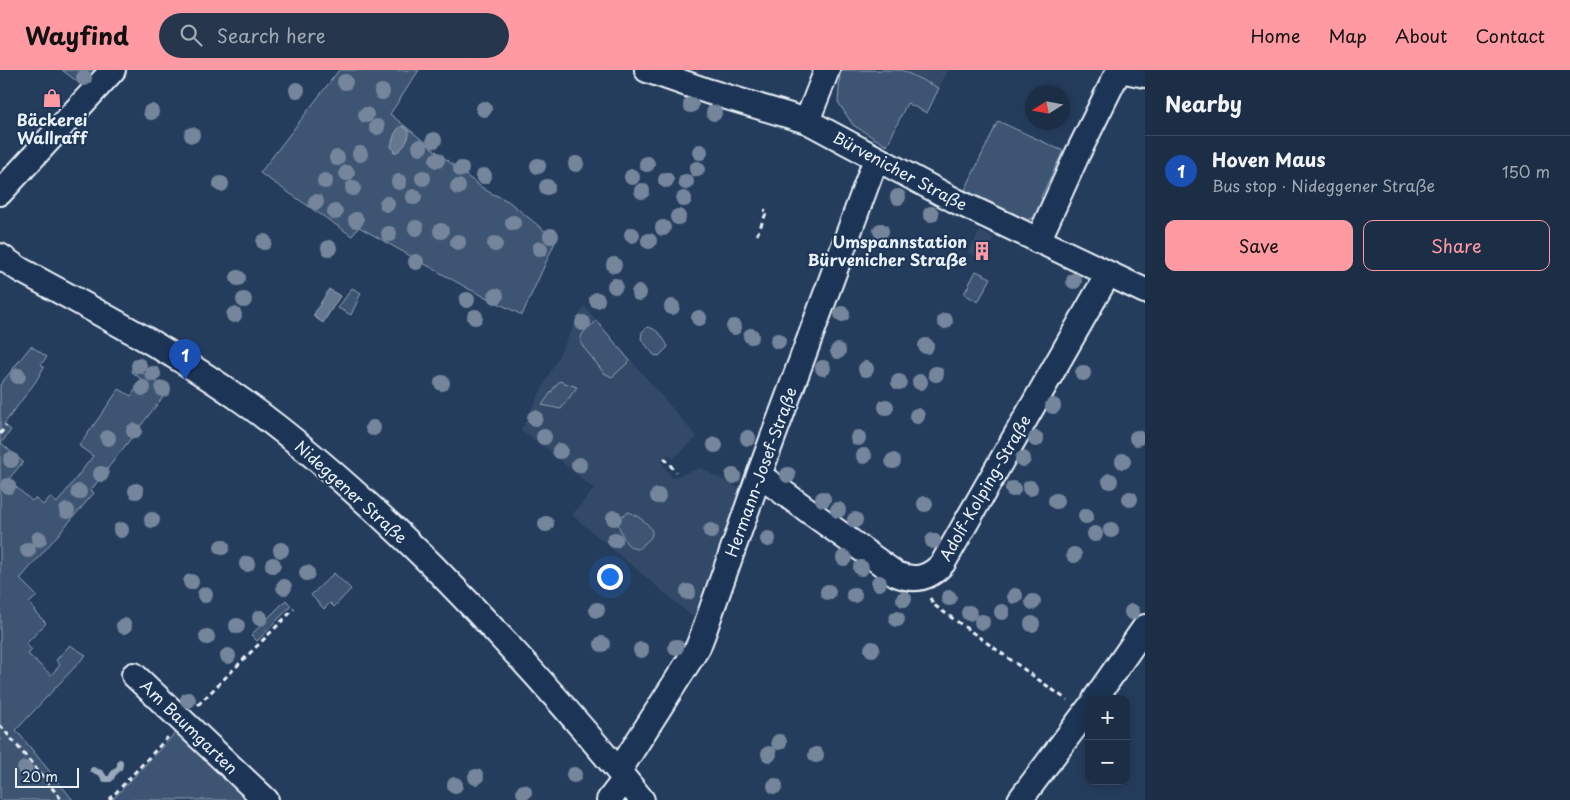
<!DOCTYPE html>
<html lang="en">
<head>
<meta charset="utf-8">
<style>
	:root { --surface:#1c2e46; --page:#25364d; --text:#f1f3f6; --muted:#a0a8b3; --line:#3a4a5f; --accent:#ff9aa2 }
	body { margin:0; font-family:"Playpen Sans",sans-serif; background:var(--page); color:var(--text) }
	.controls { position:absolute; right:15px; bottom:15px; display:grid; overflow:hidden; border-radius:10px; box-shadow:0 2px 12px #0003 }
	.controls button { width:45px; height:45px; display:grid; place-items:center; padding:0; border:0; border-bottom:1px solid var(--line); background:var(--surface); color:var(--text); font:25px sans-serif }
	.compass { position:absolute; left:1025px; top:15px; width:45px; height:45px; border-radius:50%; background:var(--surface); box-shadow:0 2px 12px #0003; rotate:259deg }
	.scale { position:absolute; left:15px; bottom:12px; width:64px; box-sizing:border-box; padding-left:5px; border:2px solid #e8f1f8; border-top:0; font-size:14px; line-height:18px; white-space:nowrap; color:#e8f1f8; -webkit-text-stroke:4px #1d3557; paint-order:stroke }
	.you { position:absolute; left:609px; top:506px; width:18px; height:18px; margin:-12px; border:4px solid #fff; border-radius:50%; background:#1a73e8; box-shadow:0 0 0 8px #1a73e833 }
	.badge { display:grid; place-items:center; width:32px; height:32px; border-radius:50%; background:var(--accent); color:#fff; font-size:16px; font-weight:700 }
	.pin { position:absolute; translate:-50% -41px; filter:drop-shadow(0 1px 2px #0008) }
	.pin::after { content:''; position:absolute; top:26px; width:18px; height:15px; background:inherit; clip-path:polygon(0 0,100% 0,50% 100%) }
	.list { margin:0; padding:0; list-style:none }
	h2 { display:flex; justify-content:space-between; align-items:center; height:65px; margin:0; padding:0 20px; font-size:21px }
	h2 small { font-size:16px; font-weight:400; color:var(--muted) }
	.list li { display:grid; grid-template-columns:32px 1fr auto; gap:15px; align-items:center; box-sizing:border-box; height:70px; padding:0 20px; border-top:1px solid var(--line) }
	.list b { display:block; font-size:19px; white-space:nowrap }
	.list p { margin:0; font-size:16px; white-space:nowrap; color:var(--muted) }
	.list em { font-size:16px; font-style:normal; color:var(--muted) }
	.actions { display:flex; gap:10px; padding:15px 20px }
	.actions a { flex:1; padding:11px 0; border:1px solid var(--accent); border-radius:10px; text-align:center; font-size:18px; color:var(--accent) }
	.actions .main { background:var(--accent); color:#111 }
	.icon { flex:none; width:28px; height:28px; fill:none; stroke:currentColor; stroke-width:2; stroke-linecap:round; stroke-linejoin:round }
	.map { position:relative; flex:none; width:1145px; height:730px; overflow:hidden }
	header { display:flex; align-items:center; gap:30px; box-sizing:border-box; height:70px; padding:0 25px; background:var(--accent); color:#111 }
	header strong { font-size:24px }
	nav { display:flex; gap:28px; margin-inline-start:auto; font-size:18px }
	.search { width:350px; height:45px; background:var(--page); display:flex; align-items:center; gap:12px; box-sizing:border-box; padding:0 18px; border-radius:28px; color:var(--muted); font-size:19px }
	main { display:flex }
	aside { flex:1; background:var(--surface) }
	.map>svg:first-child { display:block }
	.built { fill:#334a68 }
	.green { fill:#3e5472; stroke:#93a2b5 }
	.water { fill:#657890; stroke:#99a8ba }
	.lines { fill:none; stroke-linecap:round; stroke-linejoin:round }
	.stream { stroke:#99a8ba; stroke-width:6 }
	.street-casing { stroke:#e8f1f8; stroke-width:28 }
	.path { stroke:#e8f1f8; stroke-width:3; stroke-dasharray:5 4; stroke-linecap:butt }
	.street { stroke:#1d3557; stroke-width:24 }
	.tree { fill:#74869c }
	.labels { text-anchor:middle; stroke-width:4; stroke-linejoin:round; paint-order:stroke }
	.poi-label { font-size:16px; font-weight:bold; fill:#e8f1f8; stroke:#1d3557 }
	.street-label { font-size:16px; fill:#e8f1f8; stroke:#1d3557 }
</style>
</head>
<body>
<header>
<strong>Wayfind</strong>
<div class="search"><svg class="icon" aria-label="search" viewBox="0 0 24 24"><circle cx="10" cy="10" r="6"/><path d="M15 15l6 6"/></svg>Search here</div>
<nav><a>Home</a><a>Map</a><a>About</a><a>Contact</a></nav>
</header>
<main>
<div class="map">
<svg width="1145" height="730" viewBox="0 0 1145 730">
	<rect width="100%" height="100%" fill="#253d5d"/>
	<filter id="ink" filterUnits="userSpaceOnUse"><feTurbulence type="fractalNoise" baseFrequency=".02" numOctaves="2"/><feDisplacementMap in="SourceGraphic" scale="10" xChannelSelector="R" yChannelSelector="G"/><feConvolveMatrix kernelMatrix="1 2 1 2 8 2 1 2 1" color-interpolation-filters="sRGB"/></filter>
	<g filter="url(#ink)">
		<path class="built" d="M901,0H948L939,18Z
			M980,161L994,168L982,190L968,182Z
			M584,236L697,367L673,389L669,384L661,391L672,408L700,398L740,419L693,547L572,445L594,419L540,373L521,360Z"/>
		<path class="green" d="M62,0H98L83,16Z
			M339,0H419L390,44L468,107L487,121L508,131L556,170L522,245L469,219L359,157L352,166L260,103Z
			M842,0H901L939,18L927,43L907,33L887,76L853,55L838,32L840,4Z
			M998,51L1063,81L1041,127L1044,136L1035,147L1028,150L965,120Z
			M976,201L991,208L978,232L964,224Z
			M352,218L361,223L351,245L338,238Z
			M597,251L630,291L612,307L604,303L581,274C578,263 590,257 597,251Z
			M647,257C657,258 664,268 668,277L659,286L654,285L641,269L642,262Z
			M31,276L47,287L41,294L44,297L36,311L4,354L11,360L1,373L23,392L8,410L32,431L35,428L43,435L50,427L57,433L93,386L79,376L119,319L131,326L142,310L131,301L133,297L169,319L91,420L94,423L20,509L37,526L29,533L35,540L34,541L46,553L26,574L32,580L28,584L51,605L60,595L56,590L70,575L86,585L16,660L73,730H0V315Z
			M559,311L577,317L561,339L542,335Z
			M629,442C636,445 653,455 652,464C651,470 642,475 638,479C625,479 622,463 617,452L618,448Z
			M334,503L351,519L334,537L330,533L324,539L311,525Z
			M286,530L291,536L257,571L251,565Z
			M178,660L253,730H112Z"/>
		<path class="water" d="M403,56L409,61C410,68 404,78 397,82H394L391,76C393,69 395,58 403,56Z
			M329,219L340,226L323,253L313,246Z"/>
		<g class="lines">
			<path class="stream" d="M93,700L101,703L105,709H110C112,708 112,705 113,704C117,699 121,699 120,692"/>
			<g class="street-casing">
				<path id="street" d="M647,0L707,21L807,51L956,131L1145,221
					M1120,0L1145,5
					M807,51L827,0
					M0,123L113,0
					M1038,171L1077,85L1119,0
					M0,186L19,199C95,241 173,281 244,332C311,380 373,437 432,495C506,570 576,648 642,730
					M759,405L896,504C915,512 930,508 943,493L1108,204
					M134,605L266,730
					M1095,629L1145,557
					M619,701L698,577L703,564L759,405L876,89
					M609,730L625,709
					M1020,730L1089,638"/>
			</g>
			<path class="path" d="M757,165L767,141L764,140
				M0,364L6,356
				M664,388L676,402
				M930,528L934,535L1067,630
				M198,635L294,539
				M0,655L62,730
				M109,730L168,667"/>
			<use href="#street" class="street"/>
		</g>
		<g class="tree">
			<circle cx="84" cy="8" r="8"/>
			<circle cx="345" cy="12" r="8"/>
			<circle cx="297" cy="20" r="8"/>
			<circle cx="382" cy="22" r="8"/>
			<circle cx="691" cy="35" r="8"/>
			<circle cx="484" cy="39" r="8"/>
			<circle cx="151" cy="42" r="8"/>
			<circle cx="714" cy="43" r="8"/>
			<circle cx="366" cy="45" r="8"/>
			<circle cx="377" cy="57" r="8"/>
			<circle cx="192" cy="65" r="8"/>
			<circle cx="434" cy="70" r="8"/>
			<circle cx="420" cy="77" r="8"/>
			<circle cx="700" cy="82" r="8"/>
			<circle cx="360" cy="84" r="8"/>
			<circle cx="337" cy="88" r="8"/>
			<circle cx="437" cy="90" r="8"/>
			<circle cx="576" cy="94" r="8"/>
			<circle cx="647" cy="94" r="8"/>
			<circle cx="538" cy="96" r="8"/>
			<circle cx="461" cy="99" r="8"/>
			<circle cx="697" cy="99" r="8"/>
			<circle cx="347" cy="103" r="8"/>
			<circle cx="484" cy="106" r="8"/>
			<circle cx="632" cy="107" r="8"/>
			<circle cx="423" cy="108" r="8"/>
			<circle cx="666" cy="110" r="8"/>
			<circle cx="325" cy="111" r="8"/>
			<circle cx="399" cy="112" r="8"/>
			<circle cx="686" cy="112" r="8"/>
			<circle cx="221" cy="114" r="8"/>
			<circle cx="458" cy="117" r="8"/>
			<circle cx="547" cy="117" r="8"/>
			<circle cx="353" cy="118" r="8"/>
			<circle cx="642" cy="121" r="8"/>
			<circle cx="414" cy="127" r="8"/>
			<circle cx="898" cy="127" r="8"/>
			<circle cx="684" cy="129" r="8"/>
			<circle cx="316" cy="132" r="8"/>
			<circle cx="387" cy="134" r="8"/>
			<circle cx="335" cy="142" r="8"/>
			<circle cx="931" cy="144" r="8"/>
			<circle cx="678" cy="147" r="8"/>
			<circle cx="356" cy="150" r="8"/>
			<circle cx="513" cy="153" r="8"/>
			<circle cx="416" cy="158" r="8"/>
			<circle cx="663" cy="158" r="8"/>
			<circle cx="441" cy="161" r="8"/>
			<circle cx="881" cy="161" r="8"/>
			<circle cx="389" cy="164" r="8"/>
			<circle cx="632" cy="165" r="8"/>
			<circle cx="551" cy="166" r="8"/>
			<circle cx="649" cy="171" r="8"/>
			<circle cx="264" cy="172" r="8"/>
			<circle cx="458" cy="172" r="8"/>
			<circle cx="495" cy="174" r="8"/>
			<circle cx="329" cy="178" r="8"/>
			<circle cx="540" cy="179" r="8"/>
			<circle cx="416" cy="192" r="8"/>
			<circle cx="614" cy="195" r="8"/>
			<circle cx="238" cy="208" r="8"/>
			<circle cx="1074" cy="211" r="8"/>
			<circle cx="615" cy="216" r="8"/>
			<circle cx="639" cy="223" r="8"/>
			<circle cx="496" cy="226" r="8"/>
			<circle cx="244" cy="230" r="8"/>
			<circle cx="467" cy="230" r="8"/>
			<circle cx="597" cy="230" r="8"/>
			<circle cx="672" cy="237" r="8"/>
			<circle cx="842" cy="244" r="8"/>
			<circle cx="234" cy="245" r="8"/>
			<circle cx="475" cy="247" r="8"/>
			<circle cx="699" cy="248" r="8"/>
			<circle cx="945" cy="251" r="8"/>
			<circle cx="583" cy="253" r="8"/>
			<circle cx="734" cy="257" r="8"/>
			<circle cx="751" cy="266" r="8"/>
			<circle cx="778" cy="271" r="8"/>
			<circle cx="926" cy="276" r="8"/>
			<circle cx="838" cy="281" r="8"/>
			<circle cx="139" cy="296" r="8"/>
			<circle cx="823" cy="298" r="8"/>
			<circle cx="866" cy="299" r="8"/>
			<circle cx="1083" cy="303" r="8"/>
			<circle cx="153" cy="304" r="8"/>
			<circle cx="936" cy="304" r="8"/>
			<circle cx="18" cy="306" r="8"/>
			<circle cx="899" cy="312" r="8"/>
			<circle cx="920" cy="312" r="8"/>
			<circle cx="442" cy="313" r="8"/>
			<circle cx="143" cy="318" r="8"/>
			<circle cx="163" cy="319" r="8"/>
			<circle cx="1053" cy="336" r="8"/>
			<circle cx="886" cy="337" r="8"/>
			<circle cx="917" cy="346" r="8"/>
			<circle cx="535" cy="348" r="8"/>
			<circle cx="373" cy="358" r="8"/>
			<circle cx="134" cy="361" r="8"/>
			<circle cx="544" cy="367" r="8"/>
			<circle cx="108" cy="368" r="8"/>
			<circle cx="748" cy="368" r="8"/>
			<circle cx="858" cy="368" r="8"/>
			<circle cx="1137" cy="368" r="8"/>
			<circle cx="1036" cy="369" r="8"/>
			<circle cx="715" cy="375" r="8"/>
			<circle cx="560" cy="381" r="8"/>
			<circle cx="864" cy="386" r="8"/>
			<circle cx="1023" cy="389" r="8"/>
			<circle cx="11" cy="390" r="8"/>
			<circle cx="893" cy="391" r="8"/>
			<circle cx="1123" cy="391" r="8"/>
			<circle cx="579" cy="395" r="8"/>
			<circle cx="101" cy="404" r="8"/>
			<circle cx="788" cy="405" r="8"/>
			<circle cx="733" cy="406" r="8"/>
			<circle cx="1110" cy="411" r="8"/>
			<circle cx="8" cy="416" r="8"/>
			<circle cx="1030" cy="418" r="8"/>
			<circle cx="1013" cy="419" r="8"/>
			<circle cx="136" cy="421" r="8"/>
			<circle cx="79" cy="422" r="8"/>
			<circle cx="658" cy="426" r="8"/>
			<circle cx="823" cy="429" r="8"/>
			<circle cx="1130" cy="429" r="8"/>
			<circle cx="1056" cy="431" r="8"/>
			<circle cx="925" cy="434" r="8"/>
			<circle cx="838" cy="440" r="8"/>
			<circle cx="67" cy="441" r="8"/>
			<circle cx="1086" cy="446" r="8"/>
			<circle cx="614" cy="448" r="8"/>
			<circle cx="152" cy="450" r="8"/>
			<circle cx="855" cy="450" r="8"/>
			<circle cx="546" cy="454" r="8"/>
			<circle cx="121" cy="460" r="8"/>
			<circle cx="1111" cy="460" r="8"/>
			<circle cx="711" cy="461" r="8"/>
			<circle cx="1095" cy="464" r="8"/>
			<circle cx="39" cy="469" r="8"/>
			<circle cx="768" cy="469" r="8"/>
			<circle cx="615" cy="470" r="8"/>
			<circle cx="933" cy="471" r="8"/>
			<circle cx="222" cy="477" r="8"/>
			<circle cx="28" cy="480" r="8"/>
			<circle cx="281" cy="480" r="8"/>
			<circle cx="1074" cy="485" r="8"/>
			<circle cx="844" cy="488" r="8"/>
			<circle cx="247" cy="494" r="8"/>
			<circle cx="273" cy="495" r="8"/>
			<circle cx="861" cy="498" r="8"/>
			<circle cx="307" cy="503" r="8"/>
			<circle cx="191" cy="512" r="8"/>
			<circle cx="879" cy="513" r="8"/>
			<circle cx="284" cy="517" r="8"/>
			<circle cx="688" cy="522" r="8"/>
			<circle cx="828" cy="522" r="8"/>
			<circle cx="205" cy="525" r="8"/>
			<circle cx="854" cy="525" r="8"/>
			<circle cx="1015" cy="526" r="8"/>
			<circle cx="949" cy="528" r="8"/>
			<circle cx="904" cy="529" r="8"/>
			<circle cx="1033" cy="532" r="8"/>
			<circle cx="597" cy="540" r="8"/>
			<circle cx="1002" cy="542" r="8"/>
			<circle cx="1132" cy="542" r="8"/>
			<circle cx="969" cy="543" r="8"/>
			<circle cx="260" cy="548" r="8"/>
			<circle cx="897" cy="549" r="8"/>
			<circle cx="982" cy="552" r="8"/>
			<circle cx="1032" cy="554" r="8"/>
			<circle cx="124" cy="556" r="8"/>
			<circle cx="237" cy="556" r="8"/>
			<circle cx="207" cy="567" r="8"/>
			<circle cx="602" cy="574" r="8"/>
			<circle cx="676" cy="577" r="8"/>
			<circle cx="872" cy="579" r="8"/>
			<circle cx="641" cy="580" r="8"/>
			<circle cx="228" cy="586" r="8"/>
			<circle cx="188" cy="630" r="8"/>
			<circle cx="779" cy="672" r="8"/>
			<circle cx="769" cy="684" r="8"/>
			<circle cx="816" cy="685" r="8"/>
			<circle cx="25" cy="699" r="8"/>
			<circle cx="574" cy="705" r="8"/>
			<circle cx="476" cy="707" r="8"/>
			<circle cx="455" cy="715" r="8"/>
			<circle cx="775" cy="716" r="8"/>
			<circle cx="524" cy="722" r="8"/>
		</g>
	</g>
	<defs>
		<g id="shop-bare" transform="scale(1.5)"><path d="M-5-2.5h2.3a2.7 3.5 0 0 1 5.4 0H5L5.5 6h-11ZM-1.5-2.5h3a1.5 2.3 0 0 0-3 0Z" fill="#ff9aa2" stroke="#1d3557" stroke-width="2.5" paint-order="stroke"/></g>
		<g id="building-bare" transform="scale(1.5)"><path d="M-4-6H4V6H1V3H-1V6H-4ZM-2.5-4.3h1.7v1.8h-1.7ZM.8-4.3h1.7v1.8H.8ZM-2.5-1h1.7V.8h-1.7ZM.8-1h1.7V.8H.8Z" fill="#ff9aa2" stroke="#1d3557" stroke-width="2.5" paint-order="stroke"/></g>
	</defs>
	<g fill-rule="evenodd">
		<use href="#shop-bare" x="52" y="28"/>
		<use href="#building-bare" x="982" y="181"/>
	</g>
	<g class="labels">
		<g class="poi-label">
			<text x="52" y="56">Bäckerei<tspan x="52" dy="18">Wallraff</tspan></text>
			<text x="967" y="178" text-anchor="end">Umspannstation<tspan x="967" dy="18">Bürvenicher Straße</tspan></text>
		</g>
		<g class="street-label">
			<text transform="translate(900 101) rotate(28)" y="6">Bürvenicher Straße</text>
			<text transform="translate(761 402) rotate(-70)" y="6">Hermann-Josef-Straße</text>
			<text transform="translate(985 418) rotate(-60)" y="6">Adolf-Kolping-Straße</text>
			<text transform="translate(351 422) rotate(42)" y="6">Nideggener Straße</text>
			<text transform="translate(189 657) rotate(44)" y="6">Am Baumgarten</text>
		</g>
	</g>
</svg>
<div class="controls">
<button>+</button>
<button>−</button>
</div>
<svg class="compass" viewBox="-18 -18 36 36"><path d="M0-13l5 13h-10z" fill="#e53935"/><path d="M0 13l5-13h-10z" fill="#a0a8b3"/></svg>
<div class="scale">20 m</div>
<div class="you"></div>
<div class="pin badge" style="left:185px;top:310px;background:#1a4fb4">1</div>
</div>
<aside>
<h2>Nearby<small></small></h2>
<ul class="list">
<li><span class="badge" style="background:#1a4fb4">1</span><div><b>Hoven Maus</b><p>Bus stop · Nideggener Straße</p></div><em>150 m</em></li>
</ul>
<div class="actions"><a class="main">Save</a><a>Share</a></div>
</aside>
</main>
</body>
</html>
